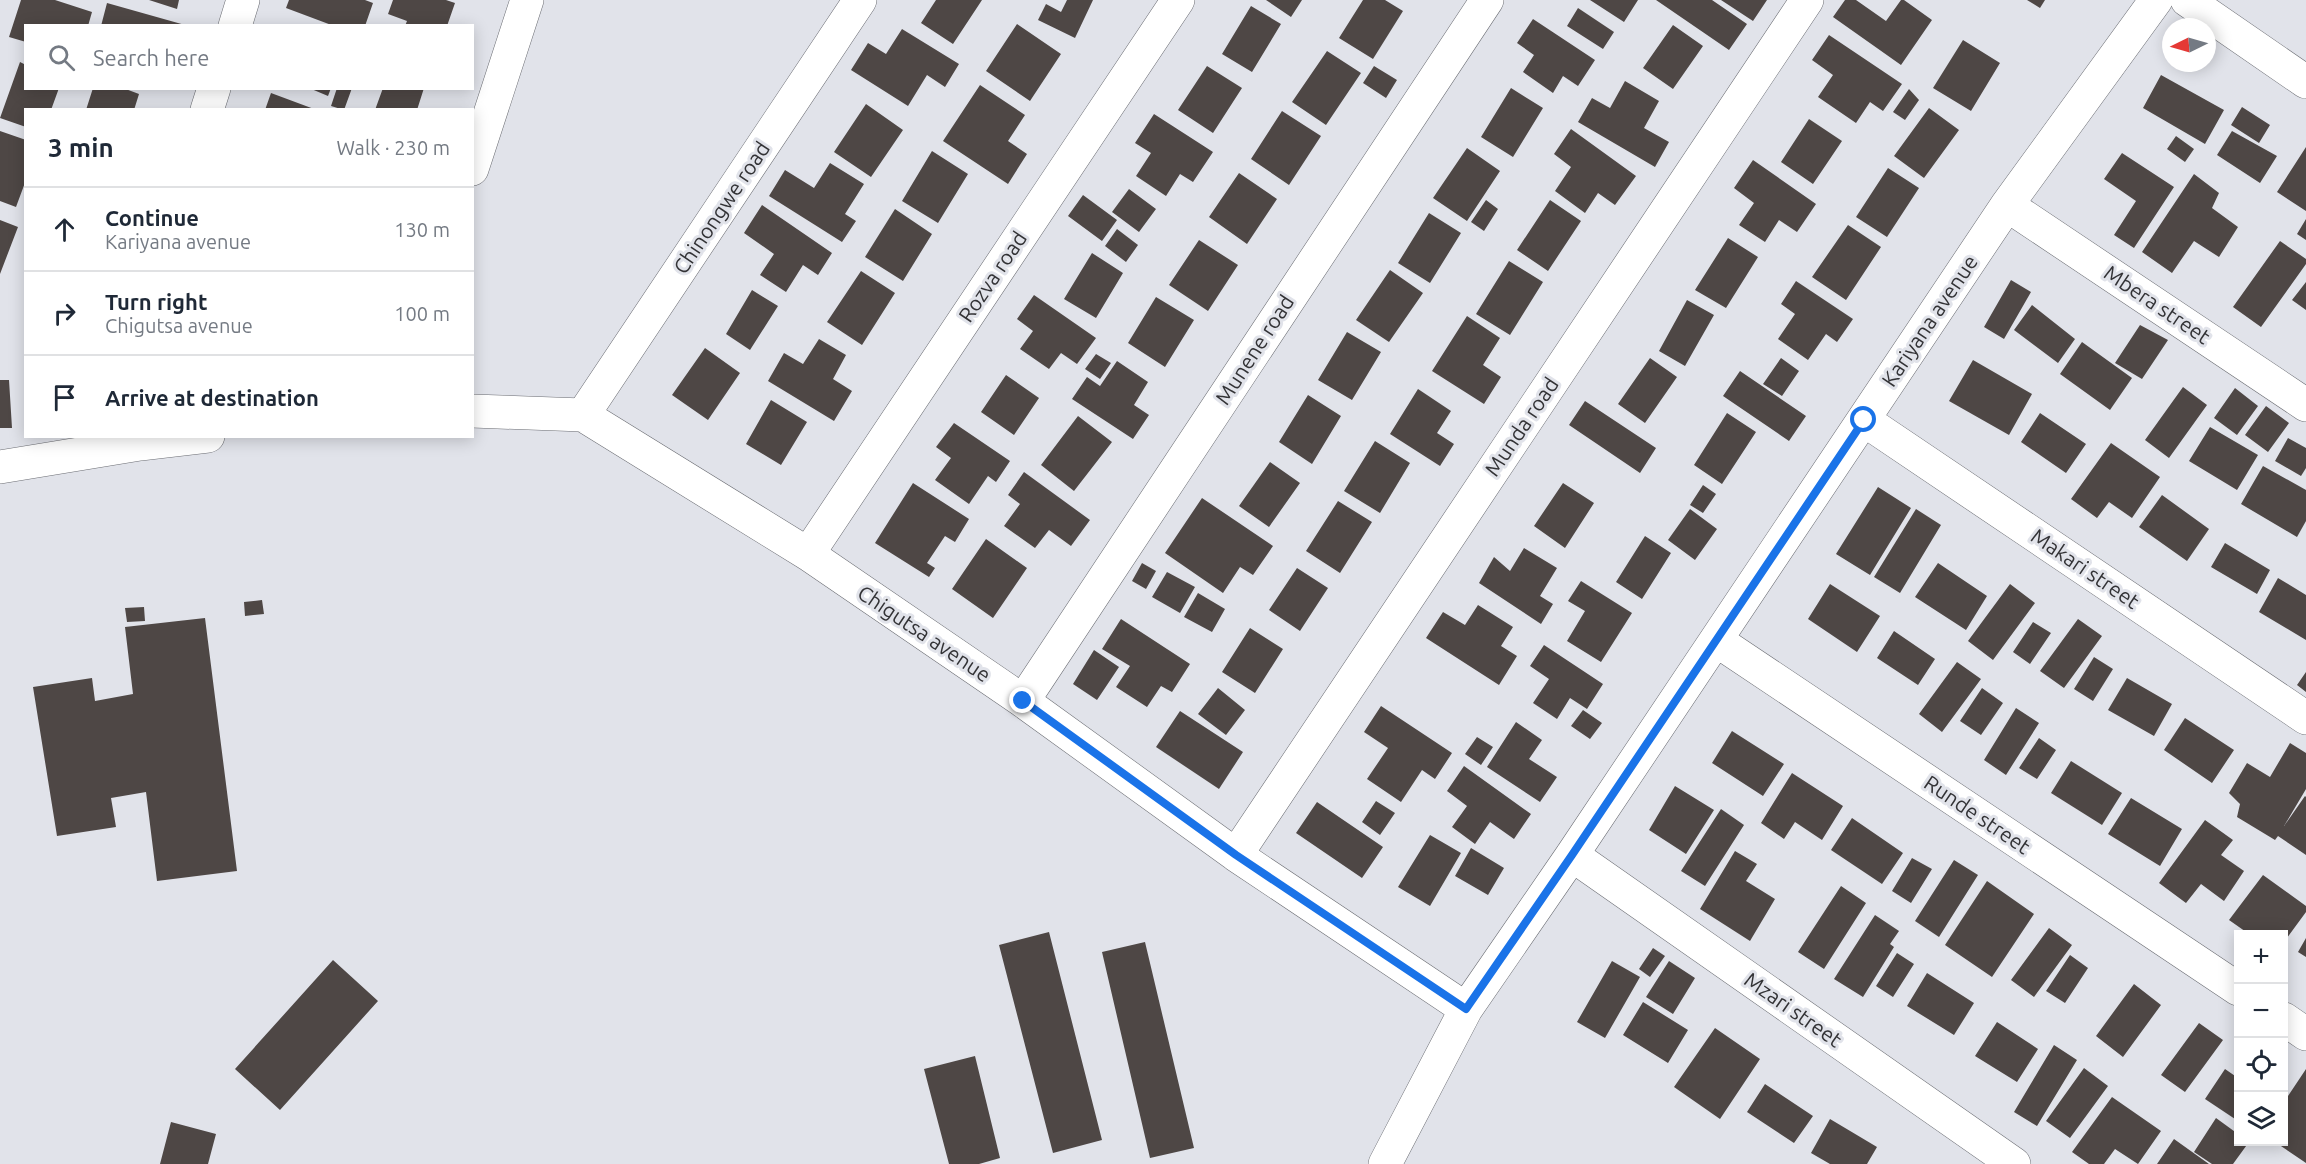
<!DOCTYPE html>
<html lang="en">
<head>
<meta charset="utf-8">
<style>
	:root { --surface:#fff; --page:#f2f2f3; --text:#1f2937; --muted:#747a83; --line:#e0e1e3 }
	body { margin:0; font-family:Ubuntu,sans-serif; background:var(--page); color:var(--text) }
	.controls { position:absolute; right:18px; bottom:18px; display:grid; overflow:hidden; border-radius:0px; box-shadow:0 3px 15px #0003 }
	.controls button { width:54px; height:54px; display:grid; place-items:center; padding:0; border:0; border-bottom:2px solid var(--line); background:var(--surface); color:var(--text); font:30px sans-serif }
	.compass { position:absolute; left:2162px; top:18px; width:54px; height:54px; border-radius:50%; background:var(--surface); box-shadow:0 3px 15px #0003; rotate:265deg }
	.stop { position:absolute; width:18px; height:18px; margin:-14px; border:4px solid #1a73e8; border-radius:50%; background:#fff }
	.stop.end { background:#1a73e8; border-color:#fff; box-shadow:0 2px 6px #0008 }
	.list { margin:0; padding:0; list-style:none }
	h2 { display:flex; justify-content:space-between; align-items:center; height:78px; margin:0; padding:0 24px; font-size:26px }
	h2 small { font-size:20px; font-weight:400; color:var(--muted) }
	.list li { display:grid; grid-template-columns:39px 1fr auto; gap:18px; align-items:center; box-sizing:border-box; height:84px; padding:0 24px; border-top:2px solid var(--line) }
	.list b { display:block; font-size:22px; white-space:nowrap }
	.list p { margin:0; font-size:20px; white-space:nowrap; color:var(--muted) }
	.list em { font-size:20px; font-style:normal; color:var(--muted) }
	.icon { flex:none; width:33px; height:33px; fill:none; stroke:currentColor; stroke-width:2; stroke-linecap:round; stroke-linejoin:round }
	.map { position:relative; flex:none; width:2306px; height:1164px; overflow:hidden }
	.search { position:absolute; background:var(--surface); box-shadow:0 3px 15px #0003; left:24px; top:24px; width:450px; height:66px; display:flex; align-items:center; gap:15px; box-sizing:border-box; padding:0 21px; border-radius:0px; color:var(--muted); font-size:22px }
	.panel { position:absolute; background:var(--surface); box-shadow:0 3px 15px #0003; left:24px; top:108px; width:450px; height:330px; border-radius:0px }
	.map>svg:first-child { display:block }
	.building { fill:#4e4745 }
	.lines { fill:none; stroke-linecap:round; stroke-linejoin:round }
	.minor-casing { stroke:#6b6d73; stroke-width:34 }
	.minor { stroke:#fff; stroke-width:33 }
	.route { stroke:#1a73e8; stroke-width:8 }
	.labels { text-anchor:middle; stroke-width:6; stroke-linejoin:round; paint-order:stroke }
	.street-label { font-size:21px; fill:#333336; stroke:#e1e3ea }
</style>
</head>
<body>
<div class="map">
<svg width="2306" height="1164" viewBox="0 0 2306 1164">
	<rect width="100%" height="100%" fill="#e1e3ea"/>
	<path class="building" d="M21,0H55L92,12L88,26H26V42L9,37Z
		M149,0H179L177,9Z
		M289,0H365L373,3L365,26H334L286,8Z
		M393,0H446L455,3L447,26H405L407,21L388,14Z
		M936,0H982L953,44L921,23Z
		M1067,0H1093L1075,38L1038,20L1046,4L1061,12Z
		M1266,0H1302L1291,17Z
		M1363,0H1385L1403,11L1373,59L1339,38Z
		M1590,0H1638L1624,22Z
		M1656,0H1712L1747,24L1729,50Z
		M1721,0H1767L1753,21Z
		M1845,0H1856L1886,21L1901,0H1904L1932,20L1901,65L1833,17Z
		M2027,0H2045L2040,8Z
		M107,3L185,25V26H101Z
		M1251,6L1281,24L1252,72L1222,54Z
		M1578,8L1614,32L1603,49L1567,26Z
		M1533,19L1595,60L1578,86L1563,76L1553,93L1523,72L1534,55L1517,43Z
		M1017,24L1061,54L1030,101L986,71Z
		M1673,25L1703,46L1673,89L1643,68Z
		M902,29L959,64L945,87L927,75L908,106L851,70L868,43L886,54Z
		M1829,35L1902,84L1883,111L1870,102L1856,123L1818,97L1833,75L1812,60Z
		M1963,40L2000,63L1971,111L1933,88Z
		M1327,51L1361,73L1326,125L1292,102Z
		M20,62L26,65V88H59L51,110H26V127L0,118Z
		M1207,66L1242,88L1213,133L1178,110Z
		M1374,66L1397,80L1386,98L1363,83Z
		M2161,75L2224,110L2205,144L2143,108Z
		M1625,81L1659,101L1644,128L1669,142L1655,167L1578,122L1592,98L1610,108Z
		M980,85L1025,115L1008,141L1027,154L1008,184L943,141Z
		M93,88H123L139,94L134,110H86Z
		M309,88H331L328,96Z
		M337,88H352L344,110L331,106Z
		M383,88H424L417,110H375Z
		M1511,88L1543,108L1513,157L1481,137Z
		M1909,89L1919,100L1905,120L1893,112Z
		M271,93L314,109V110H265Z
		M866,104L903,130L871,177L834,152Z
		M2242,107L2270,125L2259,143L2231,125Z
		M1929,108L1959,130L1924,178L1894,156Z
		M1282,111L1321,136L1289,185L1251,159Z
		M1154,114L1213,152L1193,182L1180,174L1166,196L1136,176L1151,153L1135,143Z
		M1809,119L1842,141L1813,184L1781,162Z
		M1571,129L1636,176L1615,205L1598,193L1585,213L1555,191L1571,167L1554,154Z
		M0,131L26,140V180L16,207L0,201Z
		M2232,131L2277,156L2260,183L2217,155Z
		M2176,136L2194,149L2185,162L2167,149Z
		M2306,147V211L2277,192Z
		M1467,148L1500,171L1467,221L1433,198Z
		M932,151L968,174L938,223L902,201Z
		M2122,153L2174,187L2134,248L2114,235L2136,201L2104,179Z
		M1753,160L1816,204L1797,232L1779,220L1765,242L1739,225L1754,203L1734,188Z
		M830,163L864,184L845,214L856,221L842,242L769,196L785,170L814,188Z
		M1888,168L1919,188L1887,237L1856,217Z
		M1239,173L1277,199L1247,244L1209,217Z
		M2194,174L2219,193L2212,208L2238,227L2219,257L2194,241L2172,273L2142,252Z
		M1129,189L1156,209L1139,232L1112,212Z
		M1083,195L1117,220L1102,241L1068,216Z
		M1486,200L1498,209L1484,231L1471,222Z
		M1550,200L1581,221L1548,271L1517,250Z
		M762,205L832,253L818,275L803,265L786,292L760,275L774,254L744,233Z
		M895,209L932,234L903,281L865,257Z
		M1429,213L1461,233L1430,283L1398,263Z
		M2306,219V240L2297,234Z
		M0,220L18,227L0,274Z
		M1848,225L1881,247L1846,300L1812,277Z
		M1117,229L1138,245L1126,262L1105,246Z
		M1728,238L1758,257L1726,308L1695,290Z
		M1199,240L1238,265L1208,311L1169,285Z
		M2280,241L2306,259V264L2261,327L2233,307Z
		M1092,253L1123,273L1096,318L1064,299Z
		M1509,261L1543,282L1510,335L1476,314Z
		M1390,270L1423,293L1389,342L1356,320Z
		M861,271L895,293L862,345L827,322Z
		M2011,280L2031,292L2004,339L1984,327Z
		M1796,281L1853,319L1837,342L1826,334L1808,360L1778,339L1795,314L1781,304Z
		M2306,282V310L2292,300Z
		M752,290L778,306L750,350L726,334Z
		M1034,295L1096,338L1077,364L1061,353L1049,369L1020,349L1033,331L1017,319Z
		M1156,297L1194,320L1165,367L1128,343Z
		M1687,300L1714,315L1685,366L1659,351Z
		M2032,305L2075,339L2058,363L2014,330Z
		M1467,316L1500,338L1483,365L1501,377L1484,404L1432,371Z
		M2140,325L2168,340L2142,379L2115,363Z
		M1347,332L1381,352L1352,400L1318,380Z
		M819,339L846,355L833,379L852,391L834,421L768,381L784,353L803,364Z
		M2082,342L2132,378L2110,410L2060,374Z
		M705,348L740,373L708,420L672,395Z
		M1096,354L1111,363L1100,379L1085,369Z
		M1650,358L1677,377L1645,423L1618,404Z
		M1781,358L1799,371L1782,396L1763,384Z
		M1973,360L2032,394L2009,435L1949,401Z
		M1117,361L1148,382L1134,405L1149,415L1133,439L1072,399L1087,377L1100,386Z
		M1740,371L1806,416L1789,441L1723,396Z
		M1006,375L1039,398L1014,435L981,412Z
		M0,380H9L12,428H0Z
		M2183,387L2207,405L2169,458L2145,440Z
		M2235,388L2258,406L2237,435L2214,418Z
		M1418,389L1451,411L1437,433L1454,444L1440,466L1390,434Z
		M1308,395L1341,416L1312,464L1279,442Z
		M771,400L807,422L781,465L746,444Z
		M1585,401L1656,448L1640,473L1569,425Z
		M2266,406L2289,423L2268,452L2245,435Z
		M1727,413L1756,432L1722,484L1694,465Z
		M2040,413L2086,444L2066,473L2021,442Z
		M1078,416L1112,442L1074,491L1041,465Z
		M954,423L1010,461L996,482L988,476L969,504L935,480L951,458L936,447Z
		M2210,427L2258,455L2237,490L2189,461Z
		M2288,438L2306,448V468L2301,476L2275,461Z
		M1375,441L1410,463L1380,513L1344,491Z
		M2111,443L2160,477L2132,518L2109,502L2097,518L2071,499Z
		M1270,462L1300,483L1269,527L1239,506Z
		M2263,466L2306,490V521L2297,537L2241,504Z
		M1024,472L1090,520L1071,546L1049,530L1035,548L1004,526L1020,504L1008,495Z
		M913,483L969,519L955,542L945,536L927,563L935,568L929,577L875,543Z
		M1563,483L1594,503L1565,548L1534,526Z
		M1703,485L1716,494L1703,513L1690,505Z
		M1878,487L1911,508L1870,575L1836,554Z
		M2162,495L2209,529L2187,561L2139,527Z
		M1202,498L1273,546L1253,575L1240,567L1223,593L1165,553Z
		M1338,501L1372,522L1340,573L1306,551Z
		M1690,509L1717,529L1695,560L1668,540Z
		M1916,509L1941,525L1900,593L1874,577Z
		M1645,536L1671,553L1642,599L1616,582Z
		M986,539L1027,568L993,618L952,589Z
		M2225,543L2270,570L2257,594L2211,567Z
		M1524,548L1557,568L1540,596L1553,604L1541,624L1479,583L1494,557L1510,571Z
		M1142,563L1156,571L1146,589L1132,581Z
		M1938,563L1987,596L1966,630L1915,597Z
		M1297,568L1328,588L1300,631L1269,610Z
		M1167,572L1195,587L1180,613L1152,597Z
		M2278,578L2306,595V640L2259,612Z
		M1581,581L1632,613L1601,662L1567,641L1585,611L1568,601Z
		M1830,584L1880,616L1857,652L1808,619Z
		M2010,584L2035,603L1993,660L1968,641Z
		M1198,593L1225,609L1212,632L1184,617Z
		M262,600L264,614L245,616L244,602Z
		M1478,605L1513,627L1501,646L1517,656L1499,685L1426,638L1443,612L1465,625Z
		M144,607L145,621L127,622L125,608Z
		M205,618L237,871L157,881L146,792L111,798L116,827L57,836L33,687L92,678L95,701L133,694L125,627Z
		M1121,619L1190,664L1172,692L1161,686L1147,707L1116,687L1130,666L1102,649Z
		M2078,619L2102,636L2064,688L2040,671Z
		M2033,622L2051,633L2030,664L2013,652Z
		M1250,628L1283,649L1255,693L1222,672Z
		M1894,631L1935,659L1918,685L1877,658Z
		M1544,645L1603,684L1587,709L1570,698L1557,719L1533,703L1549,679L1530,666Z
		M1094,650L1119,667L1097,700L1073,684Z
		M2094,657L2113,669L2093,701L2074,689Z
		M1957,662L1981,679L1942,732L1919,714Z
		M2306,672V692L2297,685Z
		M2127,678L2172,704L2154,736L2108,710Z
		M1218,688L1245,710L1226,735L1198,714Z
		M1982,688L2003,703L1981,735L1960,721Z
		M1381,706L1452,753L1435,779L1422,770L1401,802L1367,779L1388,748L1364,732Z
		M2016,708L2039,723L2006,775L1984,760Z
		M1583,710L1602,723L1590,739L1571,726Z
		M1180,711L1243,752L1219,789L1156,747Z
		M2185,718L2234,750L2212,783L2164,750Z
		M1516,722L1542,740L1529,759L1557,777L1540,802L1487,767Z
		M1732,731L1784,764L1763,796L1712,763Z
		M1477,737L1493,747L1481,765L1465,754Z
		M2039,738L2056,750L2037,779L2019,768Z
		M2290,743L2306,753V789L2284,826L2305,796L2306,797V855L2278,836L2275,840L2237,817L2240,804L2229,793L2247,763L2270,777Z
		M2071,761L2122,793L2102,825L2051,793Z
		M1464,766L1531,814L1514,839L1490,822L1475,844L1452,827L1467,806L1447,791Z
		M1792,773L1843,806L1822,840L1795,822L1784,839L1761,823Z
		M1675,786L1714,810L1686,854L1649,830Z
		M2131,798L2182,829L2160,866L2108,834Z
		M1376,801L1395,813L1380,835L1362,822Z
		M1317,802L1383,847L1362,878L1296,833Z
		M1721,809L1744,825L1705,886L1681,871Z
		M1852,818L1903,853L1882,884L1831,850Z
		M2205,820L2233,840L2221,855L2244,871L2224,901L2201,884L2186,903L2159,883Z
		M1430,835L1461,853L1430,906L1398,887Z
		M1471,848L1504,868L1488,895L1455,876Z
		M1735,851L1757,864L1746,881L1775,899L1750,941L1700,909Z
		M1912,858L1932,869L1911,903L1892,891Z
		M1954,860L1978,875L1939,937L1915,921Z
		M2263,875L2306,906V912L2284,942V934H2249L2229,920Z
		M1987,881L2034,914L1992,977L1945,945Z
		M1841,886L1866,903L1824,969L1798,952Z
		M1875,915L1899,931L1890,944L1894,947L1863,997L1834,979Z
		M2049,928L2072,945L2034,997L2011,980Z
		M1049,932L1102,1140L1053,1153L999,945Z
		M2306,938V957L2298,952Z
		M1145,942L1194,1148L1150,1158L1102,952Z
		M1653,948L1665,956L1650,977L1639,969Z
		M1897,953L1914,964L1893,997L1876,986Z
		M2070,955L2088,968L2065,1003L2046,991Z
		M333,960L378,1001L280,1110L235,1069Z
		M1612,961L1640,977L1605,1038L1577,1022Z
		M1669,961L1695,978L1673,1014L1646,997Z
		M1927,973L1974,1003L1954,1035L1907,1006Z
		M2134,984L2161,1005L2123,1057L2096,1036Z
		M1643,1002L1688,1030L1668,1063L1623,1035Z
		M1997,1022L2038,1049L2017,1082L1975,1056Z
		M2199,1023L2223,1040L2185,1092L2161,1075Z
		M1715,1028L1760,1059L1720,1119L1674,1087Z
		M2054,1045L2077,1060L2037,1126L2014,1112Z
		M975,1056L1000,1158L979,1164H949L924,1069Z
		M2084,1068L2108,1086L2070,1138L2046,1121Z
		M2225,1069L2238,1078V1121L2205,1099Z
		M2306,1069V1163L2275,1142H2284V1102Z
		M1765,1084L1813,1116L1794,1143L1747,1112Z
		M2112,1097L2161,1131L2138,1164L2115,1149L2104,1164H2089L2072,1152Z
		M2216,1118L2238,1134V1142H2249L2233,1164H2212L2194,1152Z
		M1830,1119L1877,1147L1867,1164H1830L1811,1153Z
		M171,1122L216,1134L208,1164H160Z
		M2174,1139L2209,1164H2157Z"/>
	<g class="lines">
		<g class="minor-casing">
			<path id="minor" d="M2187,0L2306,82
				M235,26L243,0
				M207,110L214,88
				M472,169L527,0
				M2007,205L2306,405
				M472,411L583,415L808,554L1023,701L1236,855L1466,1009
				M583,415L860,0
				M1864,420L2306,718
				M0,467L140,444L208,436
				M808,554L1178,0
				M1716,640L2238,989
				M1023,701L1487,0
				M1236,855L1807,0
				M1572,855L2014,1164
				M2284,1019L2306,1034
				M1385,1164L1466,1009L1572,855L2007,205L2156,0"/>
		</g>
		<use href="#minor" class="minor"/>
	</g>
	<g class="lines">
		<path class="route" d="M1023,701L1236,855L1466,1009L1572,855L1864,420"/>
	</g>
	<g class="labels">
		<g class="street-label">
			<text transform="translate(722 208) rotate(-56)" y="7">Chinongwe road</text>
			<text transform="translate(993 277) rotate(-56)" y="7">Rozva road</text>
			<text transform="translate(2157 305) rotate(34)" y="7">Mbera street</text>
			<text transform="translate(1930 321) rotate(-56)" y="7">Kariyana avenue</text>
			<text transform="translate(1255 350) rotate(-57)" y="7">Munene road</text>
			<text transform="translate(1522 427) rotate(-56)" y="7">Munda road</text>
			<text transform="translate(2085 569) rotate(34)" y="7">Makari street</text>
			<text transform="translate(924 634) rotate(34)" y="7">Chigutsa avenue</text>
			<text transform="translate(1977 815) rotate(34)" y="7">Runde street</text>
			<text transform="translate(1793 1010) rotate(35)" y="7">Mzari street</text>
		</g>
	</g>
</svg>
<div class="controls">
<button>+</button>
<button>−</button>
<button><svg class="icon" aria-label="locate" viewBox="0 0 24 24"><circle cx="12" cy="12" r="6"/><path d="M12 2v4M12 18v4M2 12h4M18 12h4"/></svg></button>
<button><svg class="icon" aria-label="layers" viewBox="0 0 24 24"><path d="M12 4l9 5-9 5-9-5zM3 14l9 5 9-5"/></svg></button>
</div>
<svg class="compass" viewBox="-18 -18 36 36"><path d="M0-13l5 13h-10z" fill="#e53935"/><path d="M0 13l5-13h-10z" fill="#747a83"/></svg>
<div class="stop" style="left:1864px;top:420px"></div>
<div class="stop end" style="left:1023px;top:701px"></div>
<div class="search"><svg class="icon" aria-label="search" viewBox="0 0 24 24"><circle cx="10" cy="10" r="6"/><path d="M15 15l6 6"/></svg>Search here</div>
<section class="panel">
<h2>3 min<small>Walk · 230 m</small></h2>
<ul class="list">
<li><svg class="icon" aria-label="ahead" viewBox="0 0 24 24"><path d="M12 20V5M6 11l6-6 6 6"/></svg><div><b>Continue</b><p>Kariyana avenue</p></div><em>130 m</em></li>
<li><svg class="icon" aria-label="right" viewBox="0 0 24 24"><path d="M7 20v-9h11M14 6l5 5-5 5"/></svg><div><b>Turn right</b><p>Chigutsa avenue</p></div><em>100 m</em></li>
<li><svg class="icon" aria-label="arrive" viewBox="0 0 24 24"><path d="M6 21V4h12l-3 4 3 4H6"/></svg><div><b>Arrive at destination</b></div></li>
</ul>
</section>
</div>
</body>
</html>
